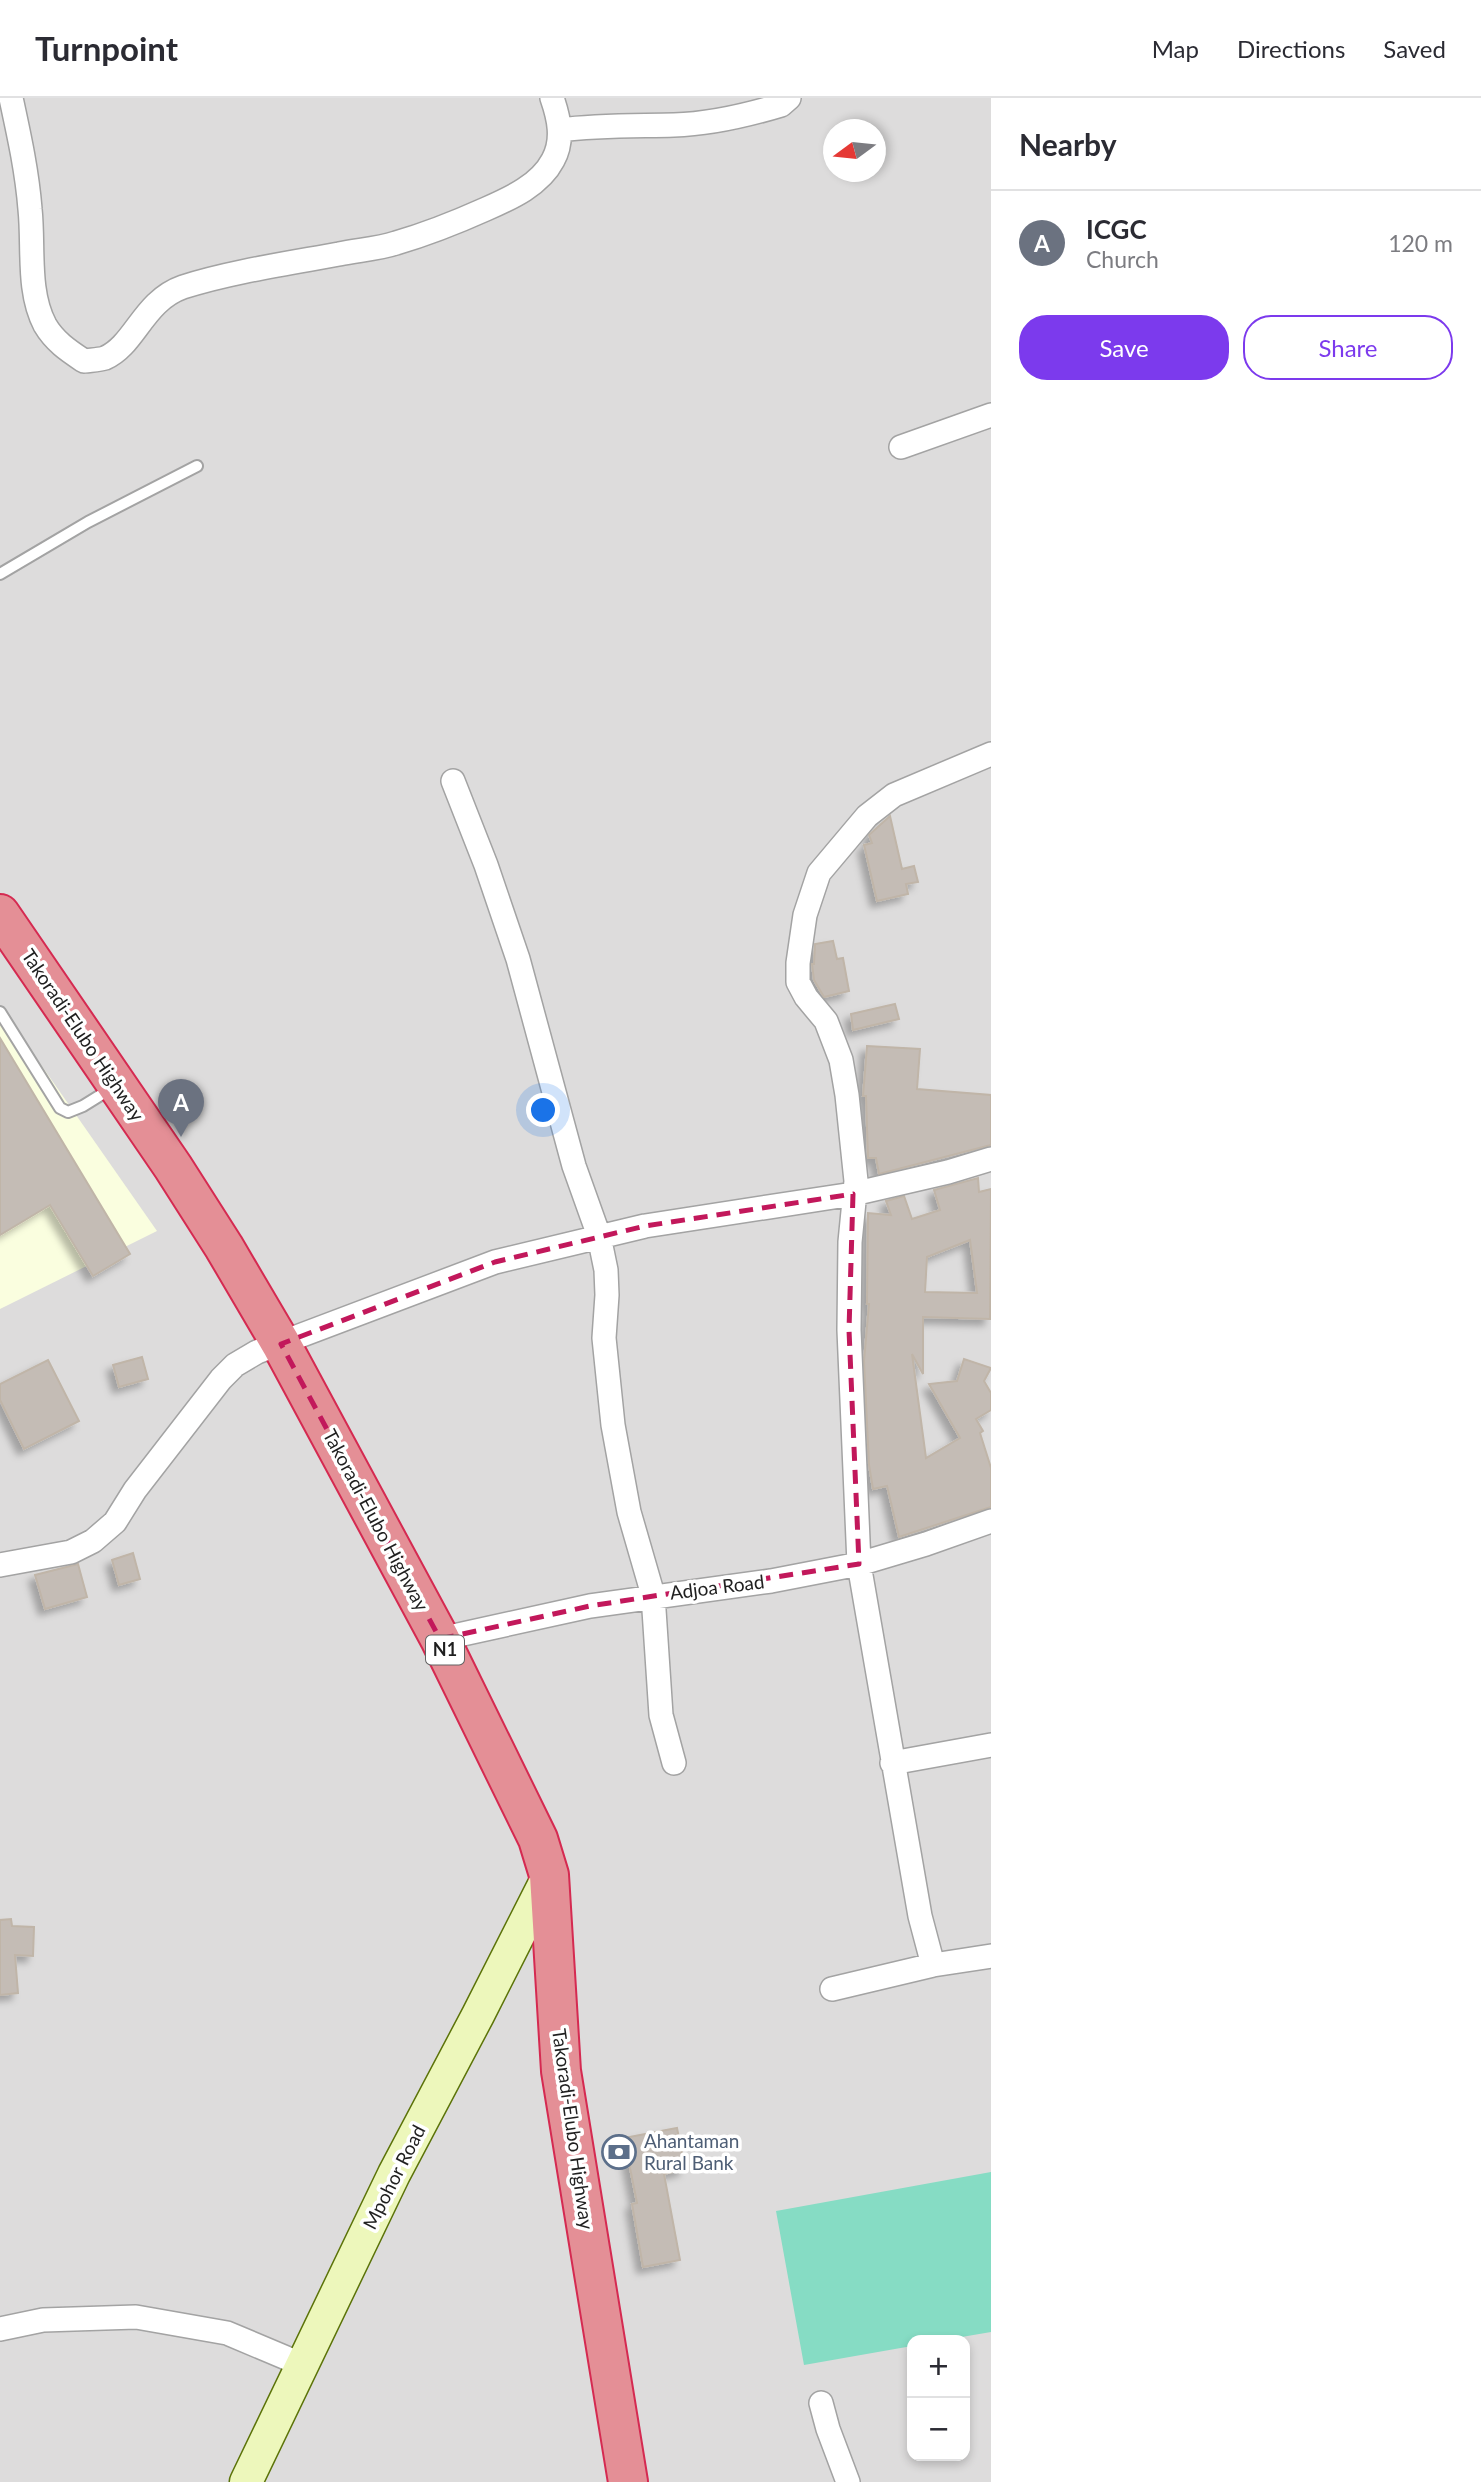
<!DOCTYPE html>
<html lang="en">
<head>
<meta charset="utf-8">
<style>
	:root { --surface:#fff; --page:#f2f2f3; --text:#2b2b33; --muted:#7c7c81; --line:#e1e1e2; --accent:#7c3aed }
	body { margin:0; font-family:Lato,sans-serif; background:var(--page); color:var(--text) }
	.controls { position:absolute; right:21px; bottom:21px; display:grid; overflow:hidden; border-radius:14px; box-shadow:0 4px 10px #0003 }
	.controls button { width:63px; height:63px; display:grid; place-items:center; padding:0; border:0; border-bottom:2px solid var(--line); background:var(--surface); color:var(--text); font:35px sans-serif }
	.compass { position:absolute; left:823px; top:21px; width:63px; height:63px; border-radius:50%; background:var(--surface); box-shadow:0 4px 10px #0003; rotate:255deg }
	.you { position:absolute; left:544px; top:1013px; width:24px; height:24px; margin:-18px; border:5px solid #fff; border-radius:50%; background:#1a73e8; box-shadow:0 0 0 10px #1a73e833 }
	.badge { display:grid; place-items:center; width:46px; height:46px; border-radius:50%; background:var(--accent); color:#fff; font-size:23px; font-weight:700 }
	.pin { position:absolute; translate:-50% -58px; filter:drop-shadow(0 2px 4px #0008) }
	.pin::after { content:''; position:absolute; top:37px; width:24px; height:21px; background:inherit; clip-path:polygon(0 0,100% 0,50% 100%) }
	.list { margin:0; padding:0; list-style:none }
	h2 { display:flex; justify-content:space-between; align-items:center; height:91px; margin:0; padding:0 28px; font-size:30px }
	h2 small { font-size:23px; font-weight:400; color:var(--muted) }
	.list li { display:grid; grid-template-columns:46px 1fr auto; gap:21px; align-items:center; box-sizing:border-box; height:105px; padding:0 28px; border-top:2px solid var(--line) }
	.list b { display:block; font-size:26px; white-space:nowrap }
	.list p { margin:0; font-size:23px; white-space:nowrap; color:var(--muted) }
	.list em { font-size:23px; font-style:normal; color:var(--muted) }
	.actions { display:flex; gap:14px; padding:21px 28px }
	.actions a { flex:1; padding:16px 0; border:2px solid var(--accent); border-radius:28px; text-align:center; font-size:24px; color:var(--accent) }
	.actions .main { background:var(--accent); color:#fff }
	.map { position:relative; flex:none; width:991px; height:2384px; overflow:hidden }
	header { display:flex; align-items:center; gap:42px; box-sizing:border-box; height:98px; padding:0 35px; background:var(--surface); border-bottom:2px solid var(--line) }
	header strong { font-size:33px }
	nav { display:flex; gap:38px; margin-inline-start:auto; font-size:24px }
	main { display:flex }
	aside { flex:1; background:var(--surface) }
	.map>svg:first-child { display:block }
	.residential { fill:#dddcdc; fill-rule:evenodd }
	.education { fill:#fafedf }
	.pitch { fill:#86dcc4 }
	.building { fill:#c4bcb5; stroke:#c0b5a8; stroke-width:2; fill-rule:evenodd; filter:url(#shadow) }
	.lines { fill:none; stroke-linecap:round; stroke-linejoin:round }
	.lane-casing { stroke:#a3a3a3; stroke-width:14 }
	.street-casing { stroke:#a3a3a3; stroke-width:26 }
	.secondary-casing { stroke:#5b7308; stroke-width:35 }
	.highway-casing { stroke:#d52a51; stroke-width:42 }
	.lane { stroke:#fff; stroke-width:10 }
	.street { stroke:#fff; stroke-width:23 }
	.secondary { stroke:#edf7bb; stroke-width:32 }
	.highway { stroke:#e48f96; stroke-width:38 }
	.marked { fill:none; stroke:#c2185b; stroke-width:5; stroke-dasharray:14 9; stroke-linejoin:round }
	.labels { text-anchor:middle; stroke-width:7; stroke-linejoin:round; paint-order:stroke }
	.shield { fill:#fff; stroke:#626262; stroke-width:2 }
	.shield-label { font-size:18px; font-weight:bold; fill:#1f1f1f }
	.street-label { font-size:19px; fill:#1f1f1f; stroke:#fff }
	.service-label { font-size:19px; fill:#4e5e75; stroke:#fff; text-anchor:start }
</style>
</head>
<body>
<header>
<strong>Turnpoint</strong>
<nav><a>Map</a><a>Directions</a><a>Saved</a></nav>
</header>
<main>
<div class="map">
<svg width="991" height="2384" viewBox="0 0 991 2384">
	<defs>
		<filter id="shadow"><feDropShadow dx="-6" dy="6" stdDeviation="3.5" flood-color="#0004"/></filter>
	</defs>
	<rect width="100%" height="100%" fill="#efede5"/>
	<path class="residential" d="M0,0H991V2384H0ZM834,32H876V74H834ZM912,2242H965V2358H912Z"/>
	<path class="education" d="M0,908L157,1133L0,1211Z"/>
	<path class="pitch" d="M991,2074V2234L944,2242H912V2248L804,2267L776,2113Z"/>
	<path class="building" d="M890,718L902,771L914,768L918,784L906,786L908,796L877,803L864,747L872,745L869,737Z
		M833,843L837,861L843,860L849,893L824,899L814,882L812,866H814L815,846Z
		M895,906L899,921L853,932L851,916Z
		M0,940L130,1156L93,1178L50,1107L0,1137Z
		M867,948L920,951L917,991L991,997V1047L879,1076L876,1060H868L866,998H863Z
		M978,1080L979,1094L991,1091L990,1221L923,1219V1276L912,1256L926,1360L960,1340L929,1286L957,1283L964,1261L991,1270L984,1283L991,1295V1312L976,1321L983,1333L980,1335L991,1370V1409L899,1439L887,1388L873,1391L869,1367L864,1263L869,1206H867L868,1115L891,1117L886,1103L904,1098L912,1121L940,1112L934,1092ZM970,1142L977,1195L925,1194L927,1159Z
		M142,1259L148,1281L119,1289L113,1267Z
		M48,1262L79,1323L24,1351L0,1302V1286Z
		M133,1455L140,1481L119,1487L112,1462Z
		M78,1466L87,1499L45,1511L35,1477Z
		M11,1821L12,1828L34,1829L33,1858L15,1857L18,1895L0,1897V1822Z
		M677,2030L685,2071L664,2076L680,2162L643,2169L632,2106L637,2105L624,2040Z"/>
	<g class="lines">
		<g class="lane-casing">
			<path id="lane" d="M0,476L88,424L197,368
				M0,914L60,1010L68,1014L83,1008L112,990"/>
		</g>
		<g class="street-casing">
			<path id="street" d="M11,0C19,37 27,73 30,111C34,149 27,193 45,227C55,244 69,253 84,263C91,262 99,262 105,260C135,247 143,203 183,189C229,174 290,165 339,156C358,152 378,151 396,145C427,136 457,124 486,111C511,100 540,87 553,62C564,42 559,20 552,0
				M560,32C598,27 636,28 674,27C710,26 748,17 781,7L789,0
				M901,349L991,317
				M453,683L486,767L518,861L574,1068L599,1138L606,1172L607,1197L604,1240L613,1327L629,1414L653,1497L661,1617L674,1665
				M0,1467L71,1454L93,1443L115,1424L135,1392L221,1281L235,1267L257,1254L495,1164L645,1128L853,1096L948,1074L991,1061
				M440,1541L590,1508L771,1483L859,1466L926,1446L991,1423
				M892,1665L991,1647
				M933,1867L920,1818L859,1466L849,1232L850,1144L856,1083L847,997L841,962L826,923L806,899L798,884V865L805,817L819,775L867,718L894,697L991,656
				M832,1891L933,1867L991,1858
				M0,2231L43,2222L136,2219L227,2235L303,2267
				M821,2305L828,2331L848,2384"/>
		</g>
		<g class="secondary-casing">
			<path id="secondary" d="M246,2384L394,2076L478,1917L549,1777"/>
		</g>
		<g class="highway-casing">
			<path id="highway" d="M0,816L173,1069L224,1149L281,1246L440,1541L538,1741L549,1777L561,1973L628,2384"/>
		</g>
		<use href="#lane" class="lane"/>
		<use href="#street" class="street"/>
		<use href="#secondary" class="secondary"/>
		<use href="#highway" class="highway"/>
	</g>
	<path class="marked" d="M853,1096L849,1232L859,1466L590,1508L440,1541L281,1246L495,1164L645,1128Z"/>
	<defs>
		<g id="bank-ring" transform="scale(1.75)"><circle r="9.5" fill="#fff" stroke="#5c6f8a" stroke-width="1.5"/><path d="M-6-4H6V4H-6ZM0-2.3a2.3 2.3 0 1 0 0 4.6a2.3 2.3 0 1 0 0-4.6Z" fill="#5c6f8a"/></g>
	</defs>
	<g fill-rule="evenodd">
		<use href="#bank-ring" x="619" y="2054"/>
	</g>
	<g class="labels">
		<rect class="shield" x="426" y="1537.5" width="38" height="29" rx="5"/>
		<g class="shield-label">
			<text x="445" y="1558">N1</text>
		</g>
		<g class="street-label">
			<text transform="translate(83 937) rotate(56)" y="7">Takoradi-Elubo Highway</text>
			<text transform="translate(376 1422) rotate(62)" y="7">Takoradi-Elubo Highway</text>
			<text transform="translate(717 1489) rotate(-7)" y="7">Adjoa Road</text>
			<text transform="translate(573 2031) rotate(82)" y="7">Takoradi-Elubo Highway</text>
			<text transform="translate(394 2079) rotate(-63)" y="7">Mpohor Road</text>
		</g>
		<g class="service-label">
			<text x="644" y="2050">Ahantaman<tspan x="644" dy="22">Rural Bank</tspan></text>
		</g>
	</g>
</svg>
<div class="controls">
<button>+</button>
<button>−</button>
</div>
<svg class="compass" viewBox="-18 -18 36 36"><path d="M0-13l5 13h-10z" fill="#e53935"/><path d="M0 13l5-13h-10z" fill="#7c7c81"/></svg>
<div class="you"></div>
<div class="pin badge" style="left:181px;top:1039px;background:#6b7280">A</div>
</div>
<aside>
<h2>Nearby<small></small></h2>
<ul class="list">
<li><span class="badge" style="background:#6b7280">A</span><div><b>ICGC</b><p>Church</p></div><em>120 m</em></li>
</ul>
<div class="actions"><a class="main">Save</a><a>Share</a></div>
</aside>
</main>
</body>
</html>
